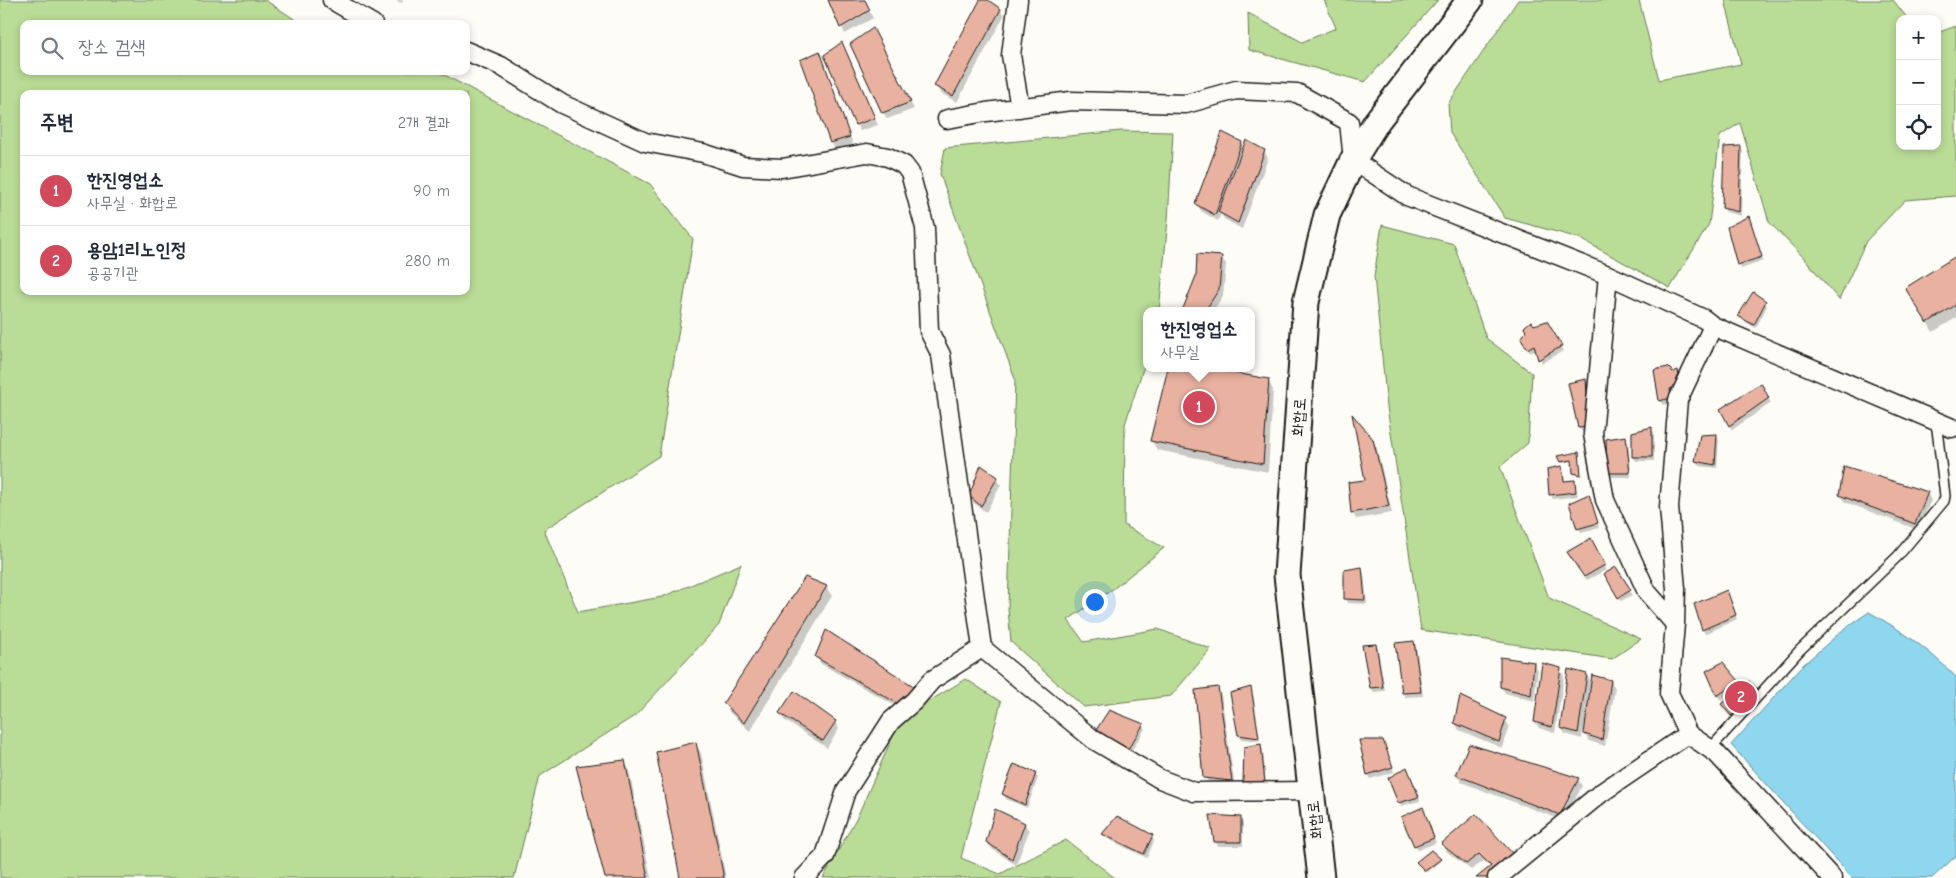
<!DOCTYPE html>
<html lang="ko">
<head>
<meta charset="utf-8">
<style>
	:root { --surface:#fff; --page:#f2f2f3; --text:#1f2937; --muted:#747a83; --line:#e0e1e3; --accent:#d1495b }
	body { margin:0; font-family:"Comic Neue","Poor Story",sans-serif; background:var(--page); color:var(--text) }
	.controls { position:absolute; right:15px; top:15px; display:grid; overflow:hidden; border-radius:10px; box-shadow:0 2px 8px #0003 }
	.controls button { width:45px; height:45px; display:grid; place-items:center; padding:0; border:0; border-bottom:1px solid var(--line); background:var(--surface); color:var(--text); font:25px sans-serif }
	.you { position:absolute; left:1094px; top:601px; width:18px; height:18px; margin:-12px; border:4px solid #fff; border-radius:50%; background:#1a73e8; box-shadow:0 0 0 8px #1a73e833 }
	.badge { display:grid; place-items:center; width:32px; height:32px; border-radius:50%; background:var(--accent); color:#fff; font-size:16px; font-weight:700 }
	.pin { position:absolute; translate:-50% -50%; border:2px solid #fff; box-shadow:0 1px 5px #0006 }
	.popup { position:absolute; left:1143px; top:307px; width:112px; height:65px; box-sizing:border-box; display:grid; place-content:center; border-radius:10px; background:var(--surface); filter:drop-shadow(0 1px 4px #0005); font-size:16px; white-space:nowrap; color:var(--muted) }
	.popup b { font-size:19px; color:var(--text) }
	.popup::after { content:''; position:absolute; left:50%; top:100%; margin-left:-10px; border:10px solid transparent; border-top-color:var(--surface) }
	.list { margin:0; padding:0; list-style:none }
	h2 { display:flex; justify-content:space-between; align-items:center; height:65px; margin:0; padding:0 20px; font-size:21px }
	h2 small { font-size:16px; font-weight:400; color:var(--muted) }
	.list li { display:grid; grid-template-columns:32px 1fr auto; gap:15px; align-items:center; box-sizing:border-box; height:70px; padding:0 20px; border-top:1px solid var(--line) }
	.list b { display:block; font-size:19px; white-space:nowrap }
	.list p { margin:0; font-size:16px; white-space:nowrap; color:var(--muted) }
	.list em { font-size:16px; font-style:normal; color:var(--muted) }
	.icon { flex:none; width:28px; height:28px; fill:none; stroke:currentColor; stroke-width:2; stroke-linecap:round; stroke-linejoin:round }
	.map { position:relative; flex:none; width:1956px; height:878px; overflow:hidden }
	.search { position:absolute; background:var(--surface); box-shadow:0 2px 8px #0003; left:20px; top:20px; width:450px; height:55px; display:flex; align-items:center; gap:12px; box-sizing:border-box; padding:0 18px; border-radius:10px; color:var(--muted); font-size:19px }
	.panel { position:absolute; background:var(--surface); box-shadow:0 2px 8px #0003; left:20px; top:90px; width:450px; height:205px; border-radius:10px }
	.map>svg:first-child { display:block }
	.green { fill:#b9dc96; stroke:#6a7c59; fill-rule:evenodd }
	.water { fill:#8ed7ef; stroke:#608c9b }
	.shadow { fill:#0003 }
	.building { fill:#e9b1a0; stroke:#1c1c1c }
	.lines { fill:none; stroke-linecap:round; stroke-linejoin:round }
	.lane-casing { stroke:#1c1c1c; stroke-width:12 }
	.street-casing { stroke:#1c1c1c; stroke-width:21 }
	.secondary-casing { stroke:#1c1c1c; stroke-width:29 }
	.lane { stroke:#fdfcf7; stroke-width:9 }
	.street { stroke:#fdfcf7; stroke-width:18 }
	.secondary { stroke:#fdfcf7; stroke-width:25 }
	.labels { text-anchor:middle; stroke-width:5; stroke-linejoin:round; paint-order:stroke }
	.street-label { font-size:16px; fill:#1c1c1c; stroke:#fdfcf7 }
</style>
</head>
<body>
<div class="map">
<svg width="1956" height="878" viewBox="0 0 1956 878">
	<rect width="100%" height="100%" fill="#fdfcf7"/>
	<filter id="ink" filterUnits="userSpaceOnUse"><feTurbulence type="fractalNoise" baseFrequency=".02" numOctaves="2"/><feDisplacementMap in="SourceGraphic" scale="10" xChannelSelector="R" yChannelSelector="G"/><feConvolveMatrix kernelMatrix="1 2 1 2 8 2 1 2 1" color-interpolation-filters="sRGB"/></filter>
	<g filter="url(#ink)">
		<path class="green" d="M0,0H265L302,24H24V71H437L650,184L693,239L659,456L544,530L578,612L662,597L741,564L719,625L636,715L540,776L514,878H0ZM24,94H466V291H24Z
			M1324,0H1438L1365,82L1249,50L1248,13L1302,42L1336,28Z
			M1518,0H1639L1659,80L1741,64L1725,0H1893L1908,19H1900V146H1937V33L1956,26V196L1905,200L1866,241L1839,300L1805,259L1769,222L1740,123L1720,136L1709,224L1670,288L1579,238L1505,218L1450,133L1448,104Z
			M1121,131L1173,132L1168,220L1159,311H1146V360L1125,424L1124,525L1164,548L1113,589L1068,620L1084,642L1158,629L1211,649L1171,696L1084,707L1011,642L1008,609L1015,379L940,174L945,148Z
			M1382,225L1454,244L1486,338L1532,373L1528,443L1500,467L1549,598L1641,639L1612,659L1421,630L1387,407L1374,276Z
			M966,679L1001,702L961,858L1000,874L1066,840L1115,878H823L858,815L901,718Z"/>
		<path class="water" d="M1869,612C1903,631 1928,649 1956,677V856L1932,878H1852L1731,745L1803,665L1844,629Z"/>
		<path class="shadow" d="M394,0H403L402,3Z
			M830,0H864L873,18L845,34Z
			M982,0H986L1000,9L1004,16L957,102L940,93L936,86Z
			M876,37L914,109L887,119L883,112Z
			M845,50L878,125L860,131L856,124Z
			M819,53L853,144L835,149L831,142Z
			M1241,143L1244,148L1264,151L1268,158L1242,229L1224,219L1221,214L1218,221L1201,211L1197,204Z
			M1740,148L1743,152L1741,216L1726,212L1723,207Z
			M1749,218L1763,261L1741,269L1728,228Z
			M1222,258L1226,264L1223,296L1213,311H1184Z
			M1956,258V318L1933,332L1907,288Z
			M1765,301L1767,306L1756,328L1742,320L1740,316Z
			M1547,323L1563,351L1542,363L1537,349L1530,352L1522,339L1533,327Z
			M1678,372L1680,376L1672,403L1663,405L1660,401L1673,374Z
			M1268,380L1273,390L1268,472L1157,450L1152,441Z
			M1586,380L1588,385L1591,431L1582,432L1579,427Z
			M1760,384L1771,403L1732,430L1722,409Z
			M1651,428L1654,432V461H1636L1634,457L1633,433Z
			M1717,436L1719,440L1717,468L1699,466L1696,461Z
			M1626,438L1628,442L1631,477H1610L1608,473Z
			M1372,440L1377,448L1392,513L1356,519L1352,512L1367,481Z
			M1579,455L1581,476L1574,473L1573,461L1562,463L1558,457Z
			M1561,468L1565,482L1574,481L1578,496L1553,499L1551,495Z
			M997,478L1001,485L986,512L974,503L970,496Z
			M1927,493L1931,500L1918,530L1845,502L1841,495Z
			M1590,500L1599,528L1581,533L1571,503Z
			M1591,540L1606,570L1587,580L1569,552Z
			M1361,569L1364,573L1367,604L1348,603L1346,598Z
			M1616,569L1632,595L1621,601L1606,574Z
			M826,587L832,596L750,731L730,713L724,703Z
			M1727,591L1737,619L1705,634L1703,629Z
			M826,632L908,713L821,664L816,657Z
			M1413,642L1416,646L1423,696L1405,697L1403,693L1397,644Z
			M1376,645L1378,649L1385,691L1374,692L1371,687Z
			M1534,663L1538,670L1534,701L1505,693L1501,686Z
			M1722,663L1741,686L1720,700L1708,671Z
			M1560,669L1564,676L1555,733L1539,728L1535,721Z
			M1587,675L1592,683L1611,681L1615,688L1605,746L1589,741L1583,731L1582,739L1565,734L1561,727Z
			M1217,688L1221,695L1235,787L1209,784L1205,777Z
			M1250,688L1253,693L1260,741L1241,739L1239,734Z
			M780,713L835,722L839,729L827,748L784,720Z
			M1505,719L1509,726L1502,748L1459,730L1455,723Z
			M1143,725L1145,729L1130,753L1100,735L1098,730Z
			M695,743L701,753L726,878H681Z
			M1260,745L1263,750L1266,787H1247Z
			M1385,745L1394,772L1370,779L1368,775Z
			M624,761L629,770L651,878H606Z
			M1409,773L1420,801L1401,806L1399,802Z
			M1035,774L1038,778L1027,808L1006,799L1003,794Z
			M1458,775L1578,779L1582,786L1564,821L1461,782Z
			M1423,809L1436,843L1418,850L1415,845Z
			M996,811L1025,824L1029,831L1016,865L992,849L988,841Z
			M1476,816L1499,878H1478L1491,867L1484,861L1471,870L1446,851L1442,845Z
			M1240,819L1243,823V846H1218L1215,841Z
			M1103,834L1152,836L1154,841L1147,858L1106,838Z
			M1440,860L1441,861L1427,872L1419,864Z"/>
		<path class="building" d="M828,0H865L870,10L840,28Z
			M980,0H988L1001,9L953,96L934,86Z
			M873,28L911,102L882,113L850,44Z
			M842,42L875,118L855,125L824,55Z
			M820,51L850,137L830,143L800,60Z
			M1222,132L1242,142L1215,215L1195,204Z
			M1246,140L1265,150L1238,223L1218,212Z
			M1741,146L1739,212L1722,208L1724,147Z
			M1749,216L1762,257L1737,265L1727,227Z
			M1197,254L1222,256L1219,289L1205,311H1182L1196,276Z
			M1956,256V305L1927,323L1905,288Z
			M1753,292L1766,301L1754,325L1738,316Z
			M1531,321L1534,325L1547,321L1562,346L1538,360L1534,345L1527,349L1521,338L1526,332L1524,327Z
			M1668,367L1673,372L1678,370L1680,385L1670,389L1671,398L1659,401L1654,370Z
			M1168,368H1206L1269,379L1263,464L1150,441Z
			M1586,379L1589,427L1578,428L1568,383Z
			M1761,383L1769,398L1729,426L1720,409Z
			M1352,414L1373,439L1389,506L1351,513L1348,482L1365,480Z
			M1652,427V457H1632V432Z
			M1717,434L1715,465L1695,461L1700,435Z
			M1626,436L1630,473H1607L1606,439Z
			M1579,452L1581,475L1573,473L1572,460L1560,462L1557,456Z
			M981,465L998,477L981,506L969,496Z
			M1562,466L1564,481L1575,480L1576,492L1549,495L1547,469Z
			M1844,466L1928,492L1915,524L1839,495Z
			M1589,494L1598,523L1577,529L1569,503Z
			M1591,538L1605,565L1584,577L1567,552Z
			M1362,567L1365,600L1344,599V570Z
			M1616,567L1631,590L1618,598L1604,574Z
			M805,577L827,586L744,723L723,703Z
			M1727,590L1736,615L1702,630L1694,604Z
			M826,630L915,687L904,707L815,657Z
			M1414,641L1421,692L1402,693L1395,643Z
			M1376,644L1383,687L1370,688L1362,645Z
			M1500,657L1534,662L1531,695L1500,687Z
			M1723,662L1739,681L1717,696L1706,671Z
			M1542,663L1561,668L1552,727L1534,722Z
			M1568,669L1587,674L1578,733L1560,728Z
			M1592,675L1611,680L1602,740L1584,734Z
			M1749,681L1759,690L1746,706L1731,716L1721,704Z
			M1218,687L1232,781L1203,778L1195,690Z
			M1251,687L1259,738L1238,735L1230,693Z
			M794,691L836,721L823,741L779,713Z
			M1460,696L1506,718L1499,742L1454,723Z
			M1109,710L1144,724L1128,749L1096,730Z
			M1359,740H1383L1393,767L1367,775Z
			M696,742L724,878H680L656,752Z
			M1261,744L1265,783H1243L1244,747Z
			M1469,744L1579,778L1560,815L1456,775Z
			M625,760L648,878H605L576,766Z
			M1014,764L1036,773L1025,805L1002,794Z
			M1407,767L1419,797L1398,803L1388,778Z
			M1423,807L1434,838L1414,846L1401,817Z
			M995,809L1025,823L1012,859L986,842Z
			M1476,814L1514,855L1487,878H1476L1491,866L1479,854L1466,864L1441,844Z
			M1210,815L1241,817V842H1214Z
			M1117,816L1153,835L1144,854L1102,834Z
			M1431,850L1441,859L1425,871L1416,862Z"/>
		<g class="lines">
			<g class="lane-casing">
				<path id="lane" d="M1710,749L1800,650L1898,556L1944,501L1945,496L1936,421"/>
			</g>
			<g class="street-casing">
				<path id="street" d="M332,0L373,24
					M1018,0L1011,55L1020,108
					M466,51L501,66L562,104L645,142L703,153L743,166L782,168L867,153L888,157L904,165L910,173L925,228L929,331L941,355L982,648L1094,740L1160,779L1194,792L1311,791
					M947,119L986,112L1071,101L1186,104L1236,90L1297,93L1349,122L1353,160L1407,196L1608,275L1704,319L1713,326L1952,428
					M1608,275L1593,434L1605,500L1647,592L1675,624
					M1688,734L1716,753L1832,878
					M804,878L825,856L846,791L891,721L914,701L932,680L982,648
					M1497,878L1601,793L1688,734L1669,693L1675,624L1676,589L1669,507L1678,400L1713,326"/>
			</g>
			<g class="secondary-casing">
				<path id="secondary" d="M1321,878L1287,575L1306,302L1327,215L1353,160L1377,121L1470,0"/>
			</g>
			<use href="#lane" class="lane"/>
			<use href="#street" class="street"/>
			<use href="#secondary" class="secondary"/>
		</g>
	</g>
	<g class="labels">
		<g class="street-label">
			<text transform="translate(1298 417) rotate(-86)" y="6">화합로</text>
			<text transform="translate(1314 820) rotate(-96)" y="6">화합로</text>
		</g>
	</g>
</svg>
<div class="controls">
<button>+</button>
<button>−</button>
<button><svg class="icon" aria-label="locate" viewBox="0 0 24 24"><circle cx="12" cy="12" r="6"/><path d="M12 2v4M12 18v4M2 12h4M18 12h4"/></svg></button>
</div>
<div class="you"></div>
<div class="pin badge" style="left:1199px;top:407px">1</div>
<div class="popup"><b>한진영업소</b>사무실</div>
<div class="pin badge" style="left:1741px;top:697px">2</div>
<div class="search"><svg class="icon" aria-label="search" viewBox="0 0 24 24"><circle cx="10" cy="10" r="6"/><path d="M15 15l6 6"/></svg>장소 검색</div>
<section class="panel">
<h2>주변<small>2개 결과</small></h2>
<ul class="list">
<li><span class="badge">1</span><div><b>한진영업소</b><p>사무실 · 화합로</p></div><em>90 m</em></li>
<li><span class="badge">2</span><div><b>용암1리노인정</b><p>공공기관</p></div><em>280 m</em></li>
</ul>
</section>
</div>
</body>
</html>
